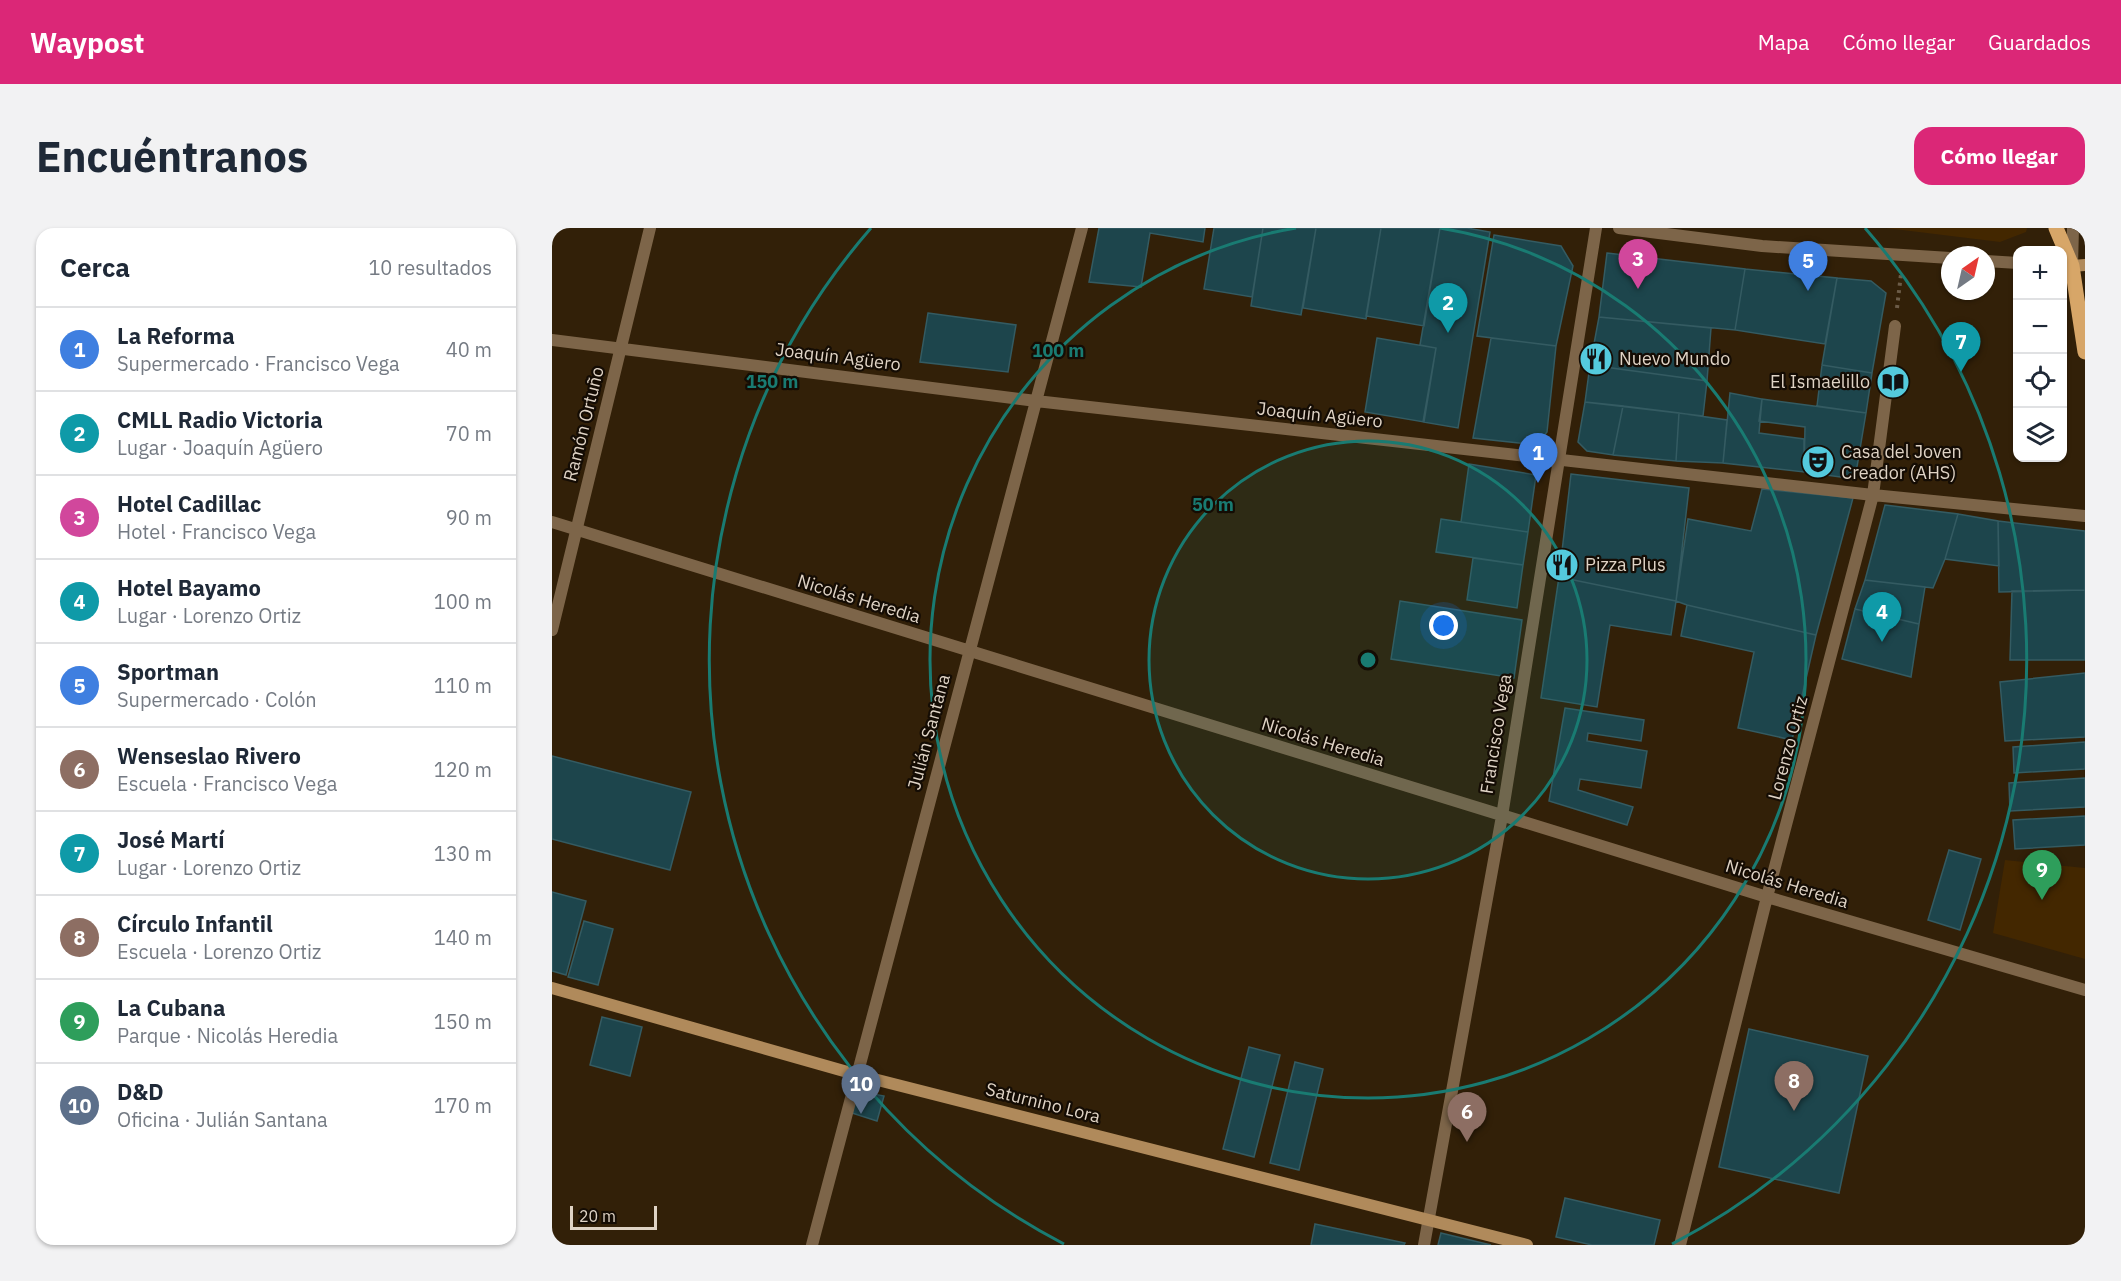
<!DOCTYPE html>
<html lang="es">
<head>
<meta charset="utf-8">
<style>
	:root { --surface:#fff; --page:#f2f2f3; --text:#1f2937; --muted:#747a83; --line:#e0e1e3; --accent:#db2777 }
	body { margin:0; font-family:"IBM Plex Sans",sans-serif; background:var(--page); color:var(--text) }
	.controls { position:absolute; right:18px; top:18px; display:grid; overflow:hidden; border-radius:12px; box-shadow:0 2px 4px #0004 }
	.controls button { width:54px; height:54px; display:grid; place-items:center; padding:0; border:0; border-bottom:2px solid var(--line); background:var(--surface); color:var(--text); font:30px sans-serif }
	.compass { position:absolute; left:1389px; top:18px; width:54px; height:54px; border-radius:50%; background:var(--surface); box-shadow:0 2px 4px #0004; rotate:34deg }
	.scale { position:absolute; left:18px; bottom:15px; width:87px; box-sizing:border-box; padding-left:6px; border:3px solid #dfd3c5; border-top:0; font-size:16px; line-height:21px; white-space:nowrap; color:#dfd3c5; -webkit-text-stroke:4px #140c04; paint-order:stroke }
	.you { position:absolute; left:892px; top:398px; width:21px; height:21px; margin:-15px; border:4px solid #fff; border-radius:50%; background:#1a73e8; box-shadow:0 0 0 9px #1a73e833 }
	.badge { display:grid; place-items:center; width:39px; height:39px; border-radius:50%; background:var(--accent); color:#fff; font-size:20px; font-weight:700 }
	.pin { position:absolute; translate:-50% -50px; filter:drop-shadow(0 2px 3px #0008) }
	.pin::after { content:''; position:absolute; top:32px; width:21px; height:18px; background:inherit; clip-path:polygon(0 0,100% 0,50% 100%) }
	.list { margin:0; padding:0; list-style:none }
	h2 { display:flex; justify-content:space-between; align-items:center; height:78px; margin:0; padding:0 24px; font-size:26px }
	h2 small { font-size:20px; font-weight:400; color:var(--muted) }
	.list li { display:grid; grid-template-columns:39px 1fr auto; gap:18px; align-items:center; box-sizing:border-box; height:84px; padding:0 24px; border-top:2px solid var(--line) }
	.list b { display:block; font-size:22px; white-space:nowrap }
	.list p { margin:0; font-size:20px; white-space:nowrap; color:var(--muted) }
	.list em { font-size:20px; font-style:normal; color:var(--muted) }
	.icon { flex:none; width:33px; height:33px; fill:none; stroke:currentColor; stroke-width:2; stroke-linecap:round; stroke-linejoin:round }
	.map { position:relative; flex:none; width:1533px; height:1017px; overflow:hidden; border-radius:18px }
	header { display:flex; align-items:center; gap:36px; box-sizing:border-box; height:84px; padding:0 30px; background:var(--accent); color:#fff }
	header strong { font-size:28px }
	nav { display:flex; gap:33px; margin-inline-start:auto; font-size:21px }
	.intro { display:flex; align-items:center; justify-content:space-between; box-sizing:border-box; height:144px; padding:0 36px }
	h1 { margin:0; font-size:42px }
	.button { padding:15px 27px; border-radius:18px; background:var(--accent); color:#fff; font-size:21px; font-weight:700 }
	main { display:flex; gap:36px; padding:0 36px }
	aside { flex:1; background:var(--surface); border-radius:18px; box-shadow:0 2px 4px #0004 }
	.map>svg:first-child { display:block }
	.green { fill:#432700 }
	.building { fill:#1d454c; stroke:#345b62; stroke-width:1.5 }
	.lines { fill:none; stroke-linecap:round; stroke-linejoin:round }
	.path { stroke:#6c5c48; stroke-width:4; stroke-dasharray:3 4.5; stroke-linecap:butt }
	.street { stroke:#7d6549; stroke-width:12 }
	.secondary { stroke:#b08a5b; stroke-width:12 }
	.primary { stroke:#d7a668; stroke-width:15 }
	.ring { fill:none; stroke:#197b72; stroke-width:3 }
	.labels { text-anchor:middle; stroke-width:4.5; stroke-linejoin:round; paint-order:stroke }
	.street-label { font-size:18px; fill:#dfd3c5; stroke:#140c04 }
	.poi-label { font-size:18px; fill:#dfd3c5; stroke:#140c04; text-anchor:start }
	.centre { fill:#197b72; stroke:#140c04; stroke-width:3 }
	.ring-label { font-size:18px; text-anchor:middle; font-weight:bold; fill:#197b72; stroke:#140c04; stroke-width:4.5; stroke-linejoin:round; paint-order:stroke }
</style>
</head>
<body>
<header>
<strong>Waypost</strong>
<nav><a>Mapa</a><a>Cómo llegar</a><a>Guardados</a></nav>
</header>
<div class="intro"><h1>Encuéntranos</h1><a class="button">Cómo llegar</a></div>
<main>
<aside>
<h2>Cerca<small>10 resultados</small></h2>
<ul class="list">
<li><span class="badge" style="background:#3f7fe0">1</span><div><b>La Reforma</b><p>Supermercado · Francisco Vega</p></div><em>40 m</em></li>
<li><span class="badge" style="background:#0f9aa8">2</span><div><b>CMLL Radio Victoria</b><p>Lugar · Joaquín Agüero</p></div><em>70 m</em></li>
<li><span class="badge" style="background:#d1479c">3</span><div><b>Hotel Cadillac</b><p>Hotel · Francisco Vega</p></div><em>90 m</em></li>
<li><span class="badge" style="background:#0f9aa8">4</span><div><b>Hotel Bayamo</b><p>Lugar · Lorenzo Ortiz</p></div><em>100 m</em></li>
<li><span class="badge" style="background:#3f7fe0">5</span><div><b>Sportman</b><p>Supermercado · Colón</p></div><em>110 m</em></li>
<li><span class="badge" style="background:#8d6e63">6</span><div><b>Wenseslao Rivero</b><p>Escuela · Francisco Vega</p></div><em>120 m</em></li>
<li><span class="badge" style="background:#0f9aa8">7</span><div><b>José Martí</b><p>Lugar · Lorenzo Ortiz</p></div><em>130 m</em></li>
<li><span class="badge" style="background:#8d6e63">8</span><div><b>Círculo Infantil</b><p>Escuela · Lorenzo Ortiz</p></div><em>140 m</em></li>
<li><span class="badge" style="background:#2e9e5b">9</span><div><b>La Cubana</b><p>Parque · Nicolás Heredia</p></div><em>150 m</em></li>
<li><span class="badge" style="background:#5c6f8a">10</span><div><b>D&amp;D</b><p>Oficina · Julián Santana</p></div><em>170 m</em></li>
</ul>
</aside>
<div class="map">
<svg width="1533" height="1017" viewBox="0 0 1533 1017">
	<rect width="100%" height="100%" fill="#322008"/>
	<path class="green" d="M1334,0H1475L1474,4L1448,14Z
		M1453,632L1533,640V731L1441,705Z"/>
	<path class="building" d="M547,0H653L651,14L598,5L589,59L537,54Z
		M662,0H711L700,69L652,61Z
		M711,0H764L749,87L699,78Z
		M764,0H829L814,91L751,80Z
		M829,0H888L872,98L814,88Z
		M888,0H915L938,4L906,200L871,194L884,120L868,117Z
		M942,7L1009,18L1021,38L1004,118L925,108Z
		M1055,25L1193,41L1183,102L1047,89Z
		M1193,41L1285,50L1273,116L1183,102Z
		M1285,50L1319,53L1334,65L1320,145L1270,137Z
		M376,85L464,97L456,144L368,134Z
		M1047,89L1159,100L1155,153L1038,137Z
		M825,110L884,120L872,194L813,184Z
		M939,110L1004,118L995,204L985,217L921,210Z
		M1038,137L1155,153L1151,188L1033,174Z
		M1270,137L1320,145L1314,185L1265,178Z
		M1178,165L1210,171L1207,205L1252,211V244L1171,235Z
		M1210,171L1314,185L1303,251L1252,244L1253,199L1207,193Z
		M1033,174L1071,178L1061,227L1035,223L1026,214Z
		M1071,178L1127,185L1124,233L1061,227Z
		M1127,185L1175,192L1171,235L1124,233Z
		M917,236L984,247L976,304L909,294Z
		M1019,246L1137,260L1124,373L1007,349Z
		M1210,261L1301,270L1264,407L1135,377L1124,373L1136,291L1199,303Z
		M1333,277L1406,286L1393,331L1381,360L1313,352Z
		M1406,286L1446,293L1447,338L1393,331Z
		M889,291L976,304L971,337L884,324Z
		M1446,293L1533,303V362L1447,364Z
		M921,330L971,337L965,380L915,372Z
		M1007,349L1124,373L1119,407L1058,397L1045,479L989,470Z
		M1313,352L1373,359L1367,396L1303,381Z
		M1533,362V432H1458L1460,363Z
		M848,373L970,392L962,450L839,431Z
		M1135,377L1264,407L1240,512L1186,500L1202,424L1129,408Z
		M1303,381L1367,396L1359,449L1290,431Z
		M1533,445V509L1453,513L1448,454Z
		M1013,480L1092,492L1089,513L1036,505L1035,513L1095,523L1089,560L1028,551L1026,562L1081,579L1075,597L997,573Z
		M1533,514V541L1462,545L1461,519Z
		M0,528L139,564L118,642L0,611Z
		M1533,550V579L1458,583L1457,555Z
		M1533,588V617L1463,621L1461,592Z
		M1397,622L1429,631L1408,702L1376,692Z
		M0,664L34,673L14,747L0,743Z
		M32,693L61,701L46,757L16,749Z
		M50,789L90,799L78,848L38,837Z
		M1197,801L1316,828L1287,965L1167,939Z
		M697,819L728,827L702,929L671,921Z
		M743,834L771,841L747,942L718,935Z
		M306,863L332,868L325,893L300,885Z
		M1013,970L1108,992L1102,1017H1040L1004,1009Z
		M763,996L853,1015L852,1017H759Z
		M889,1005L939,1017H886Z"/>
	<g class="lines">
		<path class="path" d="M1345,80L1349,46"/>
		<path class="street" d="M1067,0L1210,18L1398,30
			M1434,33L1466,35
			M1510,38H1520L1521,0
			M0,112L484,173L1321,267L1533,288
			M0,294L1215,669L1533,762
			M0,402L98,0
			M260,1017L530,0
			M872,1017L950,588L1044,0
			M1128,1017L1215,669L1321,267L1343,98"/>
		<path class="secondary" d="M1520,38L1533,37
			M0,760L306,847L975,1017"/>
		<path class="primary" d="M1504,0L1520,38L1533,124"/>
	</g>
	<circle cx="816" cy="432" r="219" fill="#197b72" fill-opacity=".12"/>
	<g class="ring">
		<circle cx="816" cy="432" r="219"/>
		<path d="M888 0A438 438 0 1 1 744 0"/>
		<path d="M512 1016A658 658 0 0 1 319 0M1313 0A658 658 0 0 1 1120 1016"/>
	</g>
	<defs>
		<g id="restaurant-disc" transform="scale(1.725)"><circle r="9.5" fill="#54cadd" stroke="#140c04"/><path d="M-5-6h1v4h1v-4h1v4h1v-4h1v5L-1.5 .5V6h-2V.5L-5-1ZM5-6V6H3V1.5H1.5Q1.5-4 5-6Z" fill="#111"/></g>
		<g id="library-disc" transform="scale(1.725)"><circle r="9.5" fill="#54cadd" stroke="#140c04"/><path d="M-6-4Q-3-5.5-.7-3.5V5Q-3 3-6 4ZM6-4Q3-5.5 .7-3.5V5Q3 3 6 4Z" fill="#111"/></g>
		<g id="theatre-disc" transform="scale(1.725)"><circle r="9.5" fill="#54cadd" stroke="#140c04"/><path d="M-5-5.5Q0-4 5-5.5V0Q5 5 0 6Q-5 5-5 0ZM-3.3-2.5H-1v1.5H-3.3ZM1-2.5H3.3v1.5H1ZM-2.8 1Q0 5.5 2.8 1Z" fill="#111"/></g>
	</defs>
	<g fill-rule="evenodd">
		<use href="#restaurant-disc" x="1044" y="131"/>
		<use href="#library-disc" x="1341" y="154"/>
		<use href="#theatre-disc" x="1266" y="234"/>
		<use href="#restaurant-disc" x="1010" y="337"/>
	</g>
	<g class="labels">
		<g class="street-label">
			<text transform="translate(286 129) rotate(7)" y="6">Joaquín Agüero</text>
			<text transform="translate(768 187) rotate(6)" y="6">Joaquín Agüero</text>
			<text transform="translate(32 196) rotate(-76)" y="6">Ramón Ortuño</text>
			<text transform="translate(307 371) rotate(17)" y="6">Nicolás Heredia</text>
			<text transform="translate(377 504) rotate(-75)" y="6">Julián Santana</text>
			<text transform="translate(944 506) rotate(-81)" y="6">Francisco Vega</text>
			<text transform="translate(771 514) rotate(17)" y="6">Nicolás Heredia</text>
			<text transform="translate(1236 520) rotate(-75)" y="6">Lorenzo Ortiz</text>
			<text transform="translate(1235 656) rotate(17)" y="6">Nicolás Heredia</text>
			<text transform="translate(491 875) rotate(14)" y="6">Saturnino Lora</text>
		</g>
		<g class="poi-label">
			<text x="1067" y="137">Nuevo Mundo</text>
			<text x="1318" y="160" text-anchor="end">El Ismaelillo</text>
			<text x="1289" y="230">Casa del Joven<tspan x="1289" dy="21">Creador (AHS)</tspan></text>
			<text x="1033" y="343">Pizza Plus</text>
		</g>
	</g>
	<circle cx="816" cy="432" r="9" class="centre"/>
	<g class="ring-label">
		<text x="506" y="129">100 m</text>
		<text x="220" y="160">150 m</text>
		<text x="661" y="283">50 m</text>
	</g>
</svg>
<div class="controls">
<button>+</button>
<button>−</button>
<button><svg class="icon" aria-label="locate" viewBox="0 0 24 24"><circle cx="12" cy="12" r="6"/><path d="M12 2v4M12 18v4M2 12h4M18 12h4"/></svg></button>
<button><svg class="icon" aria-label="layers" viewBox="0 0 24 24"><path d="M12 4l9 5-9 5-9-5zM3 14l9 5 9-5"/></svg></button>
</div>
<svg class="compass" viewBox="-18 -18 36 36"><path d="M0-13l5 13h-10z" fill="#e53935"/><path d="M0 13l5-13h-10z" fill="#747a83"/></svg>
<div class="scale">20 m</div>
<div class="you"></div>
<div class="pin badge" style="left:986px;top:255px;background:#3f7fe0">1</div>
<div class="pin badge" style="left:896px;top:105px;background:#0f9aa8">2</div>
<div class="pin badge" style="left:1086px;top:61px;background:#d1479c">3</div>
<div class="pin badge" style="left:1330px;top:414px;background:#0f9aa8">4</div>
<div class="pin badge" style="left:1256px;top:63px;background:#3f7fe0">5</div>
<div class="pin badge" style="left:915px;top:914px;background:#8d6e63">6</div>
<div class="pin badge" style="left:1409px;top:144px;background:#0f9aa8">7</div>
<div class="pin badge" style="left:1242px;top:883px;background:#8d6e63">8</div>
<div class="pin badge" style="left:1490px;top:672px;background:#2e9e5b">9</div>
<div class="pin badge" style="left:309px;top:886px;background:#5c6f8a">10</div>
</div>
</main>
</body>
</html>
